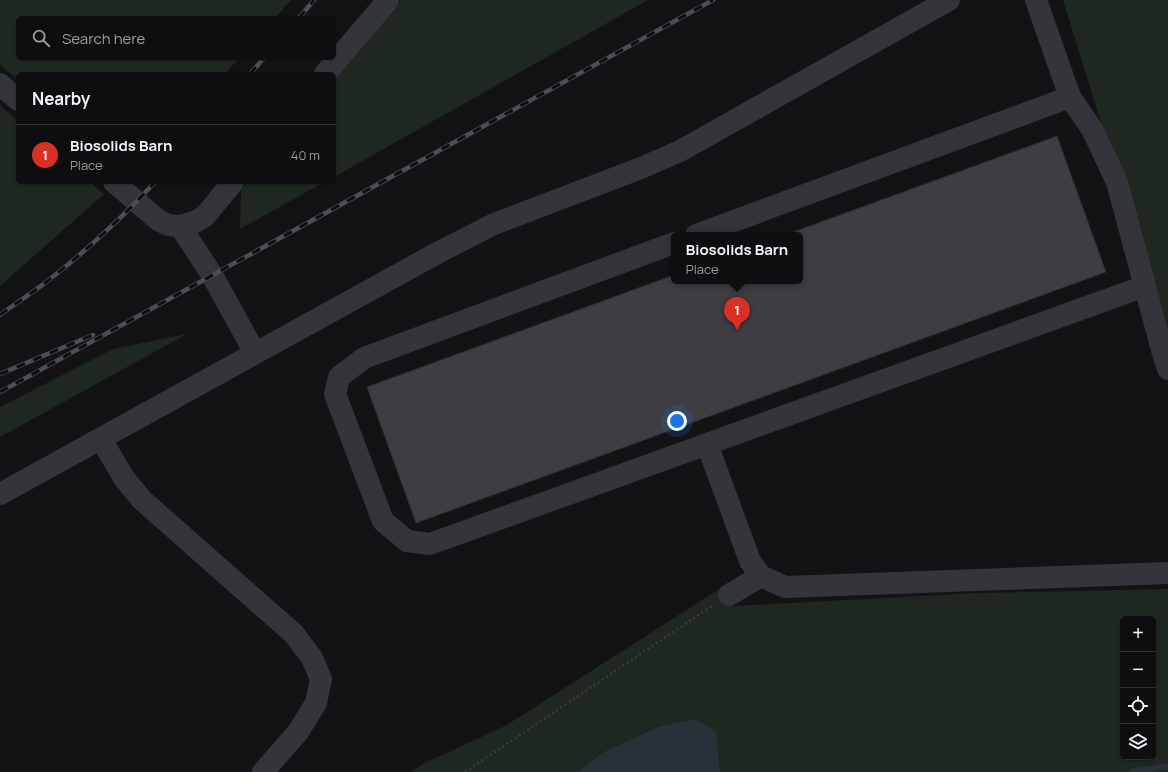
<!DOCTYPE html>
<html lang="en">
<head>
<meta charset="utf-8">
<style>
	:root { --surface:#0e0e10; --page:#1c1c1e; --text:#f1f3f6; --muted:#9b9c9f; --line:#2e2e30; --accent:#d93025 }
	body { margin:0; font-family:Manrope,sans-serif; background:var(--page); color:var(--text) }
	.controls { position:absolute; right:12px; bottom:12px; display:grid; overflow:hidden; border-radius:6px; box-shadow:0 1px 3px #0004 }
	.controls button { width:36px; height:36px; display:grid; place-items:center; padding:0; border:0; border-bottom:1px solid var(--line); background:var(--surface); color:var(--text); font:20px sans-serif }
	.you { position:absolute; left:677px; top:421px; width:14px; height:14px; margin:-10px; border:3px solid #fff; border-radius:50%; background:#1a73e8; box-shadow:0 0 0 6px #1a73e833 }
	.badge { display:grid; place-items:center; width:26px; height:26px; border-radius:50%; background:var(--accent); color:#fff; font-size:13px; font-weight:700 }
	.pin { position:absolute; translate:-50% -33px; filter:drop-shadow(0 1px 2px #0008) }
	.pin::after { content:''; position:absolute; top:21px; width:14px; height:12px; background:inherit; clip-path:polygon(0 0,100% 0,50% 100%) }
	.popup { position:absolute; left:671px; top:232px; width:132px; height:52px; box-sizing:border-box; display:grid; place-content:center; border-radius:6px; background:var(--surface); filter:drop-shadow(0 1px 3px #0005); font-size:13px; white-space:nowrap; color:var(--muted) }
	.popup b { font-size:15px; color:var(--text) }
	.popup::after { content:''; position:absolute; left:50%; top:100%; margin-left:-8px; border:8px solid transparent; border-top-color:var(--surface) }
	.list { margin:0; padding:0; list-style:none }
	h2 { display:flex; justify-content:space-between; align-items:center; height:52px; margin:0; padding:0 16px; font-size:17px }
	h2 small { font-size:13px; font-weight:400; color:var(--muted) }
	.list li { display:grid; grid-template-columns:26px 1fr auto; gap:12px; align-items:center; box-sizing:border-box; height:60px; padding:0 16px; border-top:1px solid var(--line) }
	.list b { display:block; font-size:15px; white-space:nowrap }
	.list p { margin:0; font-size:13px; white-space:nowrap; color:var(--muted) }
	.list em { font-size:13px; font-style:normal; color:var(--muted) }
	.icon { flex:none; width:22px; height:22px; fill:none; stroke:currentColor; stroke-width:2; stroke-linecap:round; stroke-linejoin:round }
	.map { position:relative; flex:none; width:1168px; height:772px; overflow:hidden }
	.search { position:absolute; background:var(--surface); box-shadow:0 1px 3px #0004; left:16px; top:16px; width:320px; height:44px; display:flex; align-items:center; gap:10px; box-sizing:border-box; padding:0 14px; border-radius:6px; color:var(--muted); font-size:15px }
	.panel { position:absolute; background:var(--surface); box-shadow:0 1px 3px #0004; left:16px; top:72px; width:320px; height:112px; border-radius:6px }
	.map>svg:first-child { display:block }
	.green { fill:#1f2721; fill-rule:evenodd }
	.water { fill:#2a3038 }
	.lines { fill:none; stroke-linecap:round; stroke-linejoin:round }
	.stream { stroke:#2a3038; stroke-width:6 }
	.building { fill:#3d3d42; stroke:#2d2d31 }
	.path { stroke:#3a3b40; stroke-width:2.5; stroke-dasharray:2 3; stroke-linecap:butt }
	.minor { stroke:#34353a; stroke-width:22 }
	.rail-casing { stroke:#4d4e54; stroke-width:4.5 }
	.rail { stroke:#0e0e10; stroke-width:3; stroke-dasharray:9; stroke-linecap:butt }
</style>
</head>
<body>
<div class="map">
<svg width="1168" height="772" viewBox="0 0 1168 772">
	<rect width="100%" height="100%" fill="#131315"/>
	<path class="green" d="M0,0H291L275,18H18V58H239L225,74H18V80L0,65Z
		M401,0H648L334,177V79Z
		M1063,0H1168V339Z
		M0,105L18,121V182H90L104,194L0,286Z
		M248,182H324L240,229L241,189Z
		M187,334L0,437V407L113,349Z
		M724,586L729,595L733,606L978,593L1168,589V772H720L719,765L696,719L660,726L603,752L577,772H410L425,763L507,725ZM1123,619H1153V757H1123Z"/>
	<path class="water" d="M696,719L716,732L720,772H577L603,752L660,726Z"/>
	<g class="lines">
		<path class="stream" d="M1132,772L1168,766"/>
	</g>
	<path class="building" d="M1057,136L1106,272L416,523L367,387L674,275V281H800V235H785Z"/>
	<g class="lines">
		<path class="path" d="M465,772L712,606"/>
		<path class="minor" d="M1036,0L1070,97L1092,129L1117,182L1162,350L1168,369
			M325,74L388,0
			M0,84L18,100
			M114,182L158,220L168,225L180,226L195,222L205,216L233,182
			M180,226L212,275L255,353
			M696,235L1070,97
			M674,243L364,358L339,377L335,394L383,521L407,541L430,544L1145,286
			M101,439L124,478L142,500L294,634L312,658L321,679L316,703L298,732L263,772
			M707,444L750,561L761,576L785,587L1168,573
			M0,494L439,252L494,224L641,168L680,151L949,0
			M729,595L761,576"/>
		<g class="rail-casing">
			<path id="rail" d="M299,18L314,0
				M250,74L264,58
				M0,315C16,303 34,292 50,279C87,250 123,217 155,182
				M0,374L93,335
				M0,392L713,0"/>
		</g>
		<use href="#rail" class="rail"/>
	</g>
</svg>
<div class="controls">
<button>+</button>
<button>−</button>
<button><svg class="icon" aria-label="locate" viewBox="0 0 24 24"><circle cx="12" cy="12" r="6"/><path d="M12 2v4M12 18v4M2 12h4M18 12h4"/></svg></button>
<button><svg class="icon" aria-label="layers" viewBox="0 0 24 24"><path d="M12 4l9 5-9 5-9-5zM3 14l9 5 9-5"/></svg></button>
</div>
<div class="you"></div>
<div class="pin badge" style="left:737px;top:330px">1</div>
<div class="popup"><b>Biosolids Barn</b>Place</div>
<div class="search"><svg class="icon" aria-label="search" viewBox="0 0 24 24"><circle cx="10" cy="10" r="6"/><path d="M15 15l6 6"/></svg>Search here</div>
<section class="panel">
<h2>Nearby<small></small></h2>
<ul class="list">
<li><span class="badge">1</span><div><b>Biosolids Barn</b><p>Place</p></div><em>40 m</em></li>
</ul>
</section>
</div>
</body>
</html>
